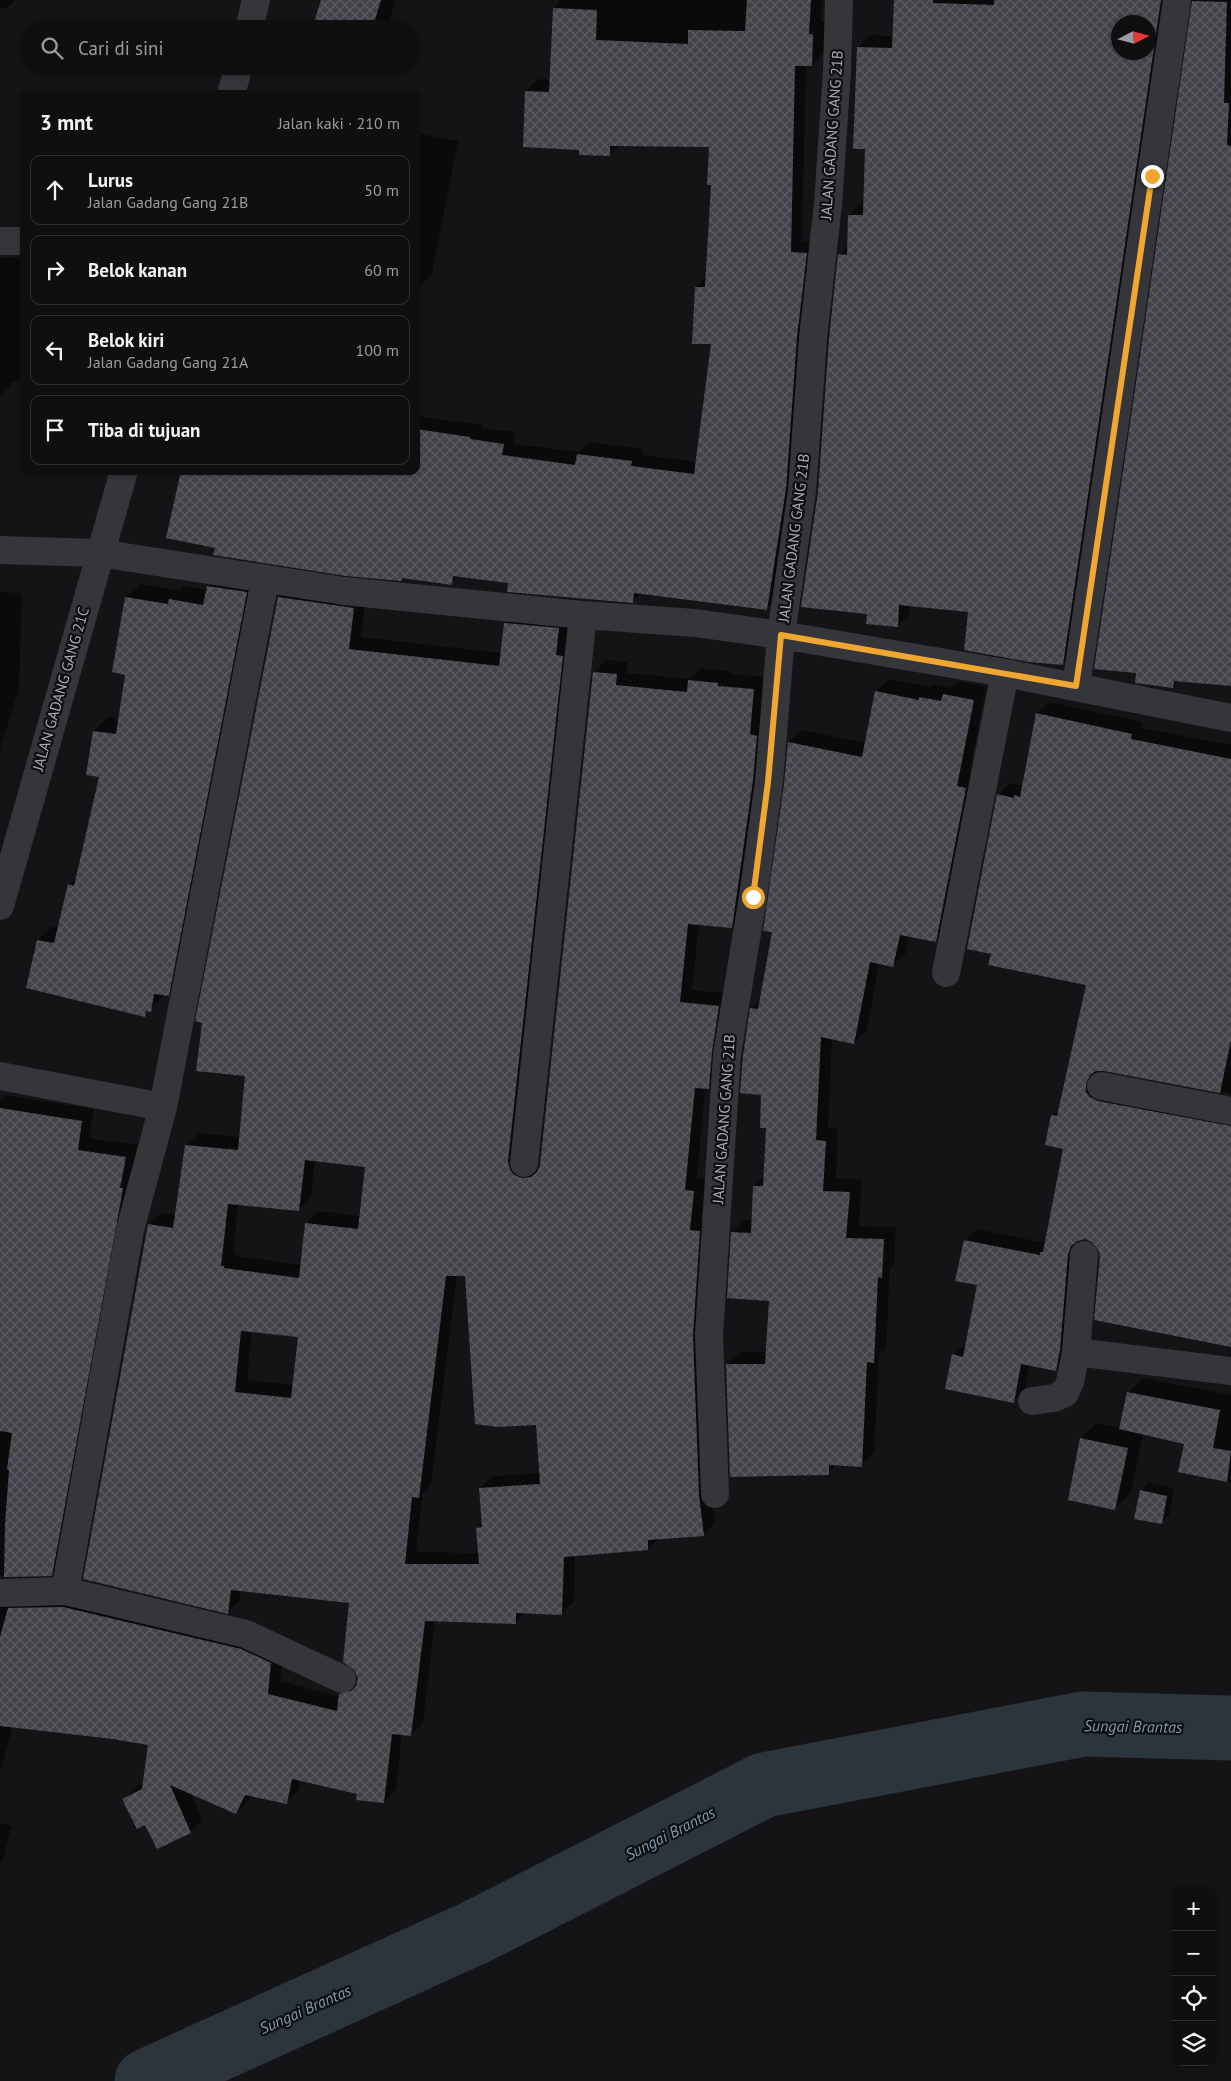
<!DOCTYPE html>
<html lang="id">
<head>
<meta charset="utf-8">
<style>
	:root { --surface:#0f0f10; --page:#181819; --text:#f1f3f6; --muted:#9b9c9f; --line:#2f2f30 }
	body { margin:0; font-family:"PT Sans",sans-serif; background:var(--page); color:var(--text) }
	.controls { position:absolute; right:15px; bottom:15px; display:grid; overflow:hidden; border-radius:10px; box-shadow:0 1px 4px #0004 }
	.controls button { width:45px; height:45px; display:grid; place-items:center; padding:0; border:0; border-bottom:1px solid var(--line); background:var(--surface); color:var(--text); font:25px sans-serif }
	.compass { position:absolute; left:1111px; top:15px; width:45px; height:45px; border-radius:50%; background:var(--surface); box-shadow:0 1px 4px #0004; rotate:84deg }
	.stop { position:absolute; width:15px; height:15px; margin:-11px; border:4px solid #efa732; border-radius:50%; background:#fff }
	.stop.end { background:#efa732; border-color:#fff; box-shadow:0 1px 5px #0008 }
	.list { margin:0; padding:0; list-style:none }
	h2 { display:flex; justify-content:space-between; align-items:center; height:65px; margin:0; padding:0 20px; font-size:21px }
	h2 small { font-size:16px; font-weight:400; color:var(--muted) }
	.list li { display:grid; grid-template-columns:32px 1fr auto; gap:15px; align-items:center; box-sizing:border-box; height:70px; margin:0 10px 10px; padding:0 10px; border:1px solid var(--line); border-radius:10px }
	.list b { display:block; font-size:19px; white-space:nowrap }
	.list p { margin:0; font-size:16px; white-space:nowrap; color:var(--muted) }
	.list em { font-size:16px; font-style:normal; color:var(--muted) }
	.icon { flex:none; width:28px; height:28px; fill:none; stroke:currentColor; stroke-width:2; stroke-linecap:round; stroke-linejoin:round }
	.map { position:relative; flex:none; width:1231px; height:2081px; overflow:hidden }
	.search { position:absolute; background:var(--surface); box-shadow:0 1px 4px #0004; left:20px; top:20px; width:400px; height:55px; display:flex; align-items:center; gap:12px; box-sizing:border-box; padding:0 18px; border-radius:28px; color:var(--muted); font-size:19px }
	.panel { position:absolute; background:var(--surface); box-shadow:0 1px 4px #0004; left:20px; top:90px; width:400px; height:385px; border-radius:10px }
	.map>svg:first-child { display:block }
	.shadow { fill:#0007; fill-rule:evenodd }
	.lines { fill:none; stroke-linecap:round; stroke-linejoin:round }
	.river { stroke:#2c353b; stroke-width:65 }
	.building { fill:url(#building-cross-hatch); fill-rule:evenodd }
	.minor { stroke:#35363a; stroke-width:28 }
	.route { stroke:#efa732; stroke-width:6 }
	.labels { text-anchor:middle; stroke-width:4.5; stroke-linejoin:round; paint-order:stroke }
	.street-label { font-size:15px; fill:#a6abb6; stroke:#0f0f11 }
	.water-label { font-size:16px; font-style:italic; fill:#7d9bb1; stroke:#0f0f11 }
</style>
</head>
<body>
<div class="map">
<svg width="1231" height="2081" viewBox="0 0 1231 2081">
	<defs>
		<pattern id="building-cross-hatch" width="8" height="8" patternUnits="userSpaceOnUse" patternTransform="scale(1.25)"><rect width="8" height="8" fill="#434449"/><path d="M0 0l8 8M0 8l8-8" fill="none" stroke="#5b5c61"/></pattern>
	</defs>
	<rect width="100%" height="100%" fill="#141416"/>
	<path class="shadow" d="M0,0H15L7,8L0,7Z
		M323,0H396L387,29H314Z
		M559,0H822L821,22H825L824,53L812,65H806L802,241L818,242L779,597L767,609L641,593L632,602L460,575L452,583L404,577L401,580L416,471V416L482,425V428L515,432L514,444L580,452L590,442L643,449V455L697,462L712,343L696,287L707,276L712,184L710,146L620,145L609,155L580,148L526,91L538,79L551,80L554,8L559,3Z
		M895,0H1171L1075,652L1063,664L970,611L910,605L909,614L897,626L869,613L819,492L839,255L848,246L849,215L861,203H864L866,148L858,47L870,35L894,36ZM1118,22H1148V52H1118Z
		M1193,0H1231V682L1179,680L1172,687Z
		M416,133L458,141L432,274L416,290Z
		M24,257V381L11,382V385L0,396V258Z
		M222,572L260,578L182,981L168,995L165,994L144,1015L28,987L38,940L52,926L59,928L69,885L78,876L100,776L88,774L94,731L108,717L119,719L127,674L126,597L140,584L180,590L184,586L207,590L208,586Z
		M291,585L366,596L361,637L502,653L505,623L517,611L571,616L535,1167L541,1166L594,673L606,660L628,662L627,673L691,679L701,668L730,671V674L766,677L744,914L732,927L699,924L692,990L731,994L721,1076L709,1088H705L697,1178L706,1179L702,1218L712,1219L711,1482L715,1523L703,1535L659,1538L648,1549L575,1555L574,1601L562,1613L526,1612L515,1623L435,1620L423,1723L411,1735L402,1734L396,1789L384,1802L358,1793L301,1780L299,1790L287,1802L251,1795L248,1801L236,1813L191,1793L202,1820L190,1832L146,1823L124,1799L136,1787L144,1783L149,1744L113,1738L13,1726L0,1773V1590L76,1595L283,1651L280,1681L340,1697L353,1682L358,1681L351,1602L241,1590L240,1600L228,1612L149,1225L161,1213L177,1215L187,1145L199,1133L240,1137L247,1075L279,597ZM315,1160L367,1166L361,1216L319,1211L306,1223L302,1265L236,1256V1254H233L238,1204L298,1210L311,1197ZM457,1275H466L538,1423L540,1473L493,1476L480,1488L483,1523L477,1528L479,1553L416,1552L423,1492L431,1484ZM252,1331L300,1336L294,1385L247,1380Z
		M0,592L22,593L19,689L0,749Z
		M889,679L930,687L933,684L950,688L957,681L986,687L969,774L978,776L948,928L936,941L909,936L906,953L893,965L879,963L867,1030L854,1043L832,1038L828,1128L838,1129L836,1178L862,1180L859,1226L896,1227L894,1264L890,1268L886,1349L879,1355L874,1453L861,1465L837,1464L828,1474L727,1365L740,1352H767L770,1299L732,1233L745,1220H753L754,1186L765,1176L767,1127L752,1009L761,999L774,931L789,742L802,730L866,743L876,692Z
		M1049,702L1143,722L1142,728L1231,745V1094L1104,1069L1097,1070L1098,1079L1231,1113V1345L1101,1256L1099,1247L1094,1241L1085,1238L1080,1239L1072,1337L1068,1358L1056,1370L1030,1364L1025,1389L1014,1401L953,1355L966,1344L978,1284L965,1241L977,1229L1046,1243L1065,1148L1052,1116L1061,1107L1088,984L992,953L998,795L1010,783L1024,786L1037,713Z
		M4,1095L94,1109L89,1138L138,1145L64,1562L51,1575L0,1576V1099Z
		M1143,1378L1231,1395V1482L1180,1472L1185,1443L1143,1433L1131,1493L1115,1508L1081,1438L1096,1423L1121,1428L1128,1393Z
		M1148,1483L1174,1488L1169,1515L1161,1523L1141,1491Z
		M0,1823L12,1826L3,1859L0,1862Z"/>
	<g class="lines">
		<path class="river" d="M147,2081L478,1931L764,1785L1083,1724L1231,1728"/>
	</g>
	<path class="building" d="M321,0H381L372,29H312Z
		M747,0H811L809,34H813L812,66H795L791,252L807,253L797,337L786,489L767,610L634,593L633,603L507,592L508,583L453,576L452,585L402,578L401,581L346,576L213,555L215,548L166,538L181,471H416V429L470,437V439L504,444L502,455L575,465L577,454L632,461L631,466L694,474L711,344H692L695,287H705L711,185H707L709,147L610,146V156L579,155V150L523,147L525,91L549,92L553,8L597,10L596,40L688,44V30L745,31Z
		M894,0H933V3L994,5V0H1161L1063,665L1029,662L964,650L968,612L899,605L898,627L866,624L867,614L801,607L818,492L829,339L838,254L847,255L848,215H863L865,149H853L857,47L892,48ZM1118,22H1148V52H1118Z
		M1192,1L1227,2L1224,103H1229L1227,145L1231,146V686L1174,681L1173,688L1135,683L1136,673L1094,669Z
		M207,586L247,592L169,996L154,994L151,1012L146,1011L145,1017L26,988L37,940L54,943L68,884L74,886L99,777L86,775L93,731L116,734L125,675L112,672L125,597L168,604L169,599L203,605Z
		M278,597L354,608L349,649L499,666L504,623L559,628L556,655L563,656L508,1161L510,1170L514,1175L522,1178L531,1177L537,1172L540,1165L593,672L617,674L616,685L687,692L688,680L718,683V686L754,689L750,734L757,736L753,780L732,928L688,924L680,1002L719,1006L712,1052L709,1089L695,1088L685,1190L694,1191L690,1230L700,1231L693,1335L699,1495L704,1536L648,1540V1550L564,1557L562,1615L516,1613V1624L425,1621L411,1736L392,1734L384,1803L356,1800L357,1794L292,1779L287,1804L245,1795L236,1814L170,1785L191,1833L157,1849L145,1825L137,1829L122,1799L142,1789L148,1745L113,1739L0,1726V1637L8,1608L63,1607L241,1649L271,1663L268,1694L337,1711L339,1694L351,1691L356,1686L358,1678L354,1670L343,1662L349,1603L231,1590L228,1614L83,1579L148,1224L173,1228L185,1145L238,1150L245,1076L196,1071L202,1023L195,1021ZM305,1160L365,1167L358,1229L305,1223L299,1278L224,1268V1266H221L228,1204L299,1211ZM446,1276H465L475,1424L498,1427L536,1425L540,1484L479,1488L482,1527L476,1528L479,1564H405L412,1497L419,1498ZM241,1331L298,1337L291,1398L235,1392Z
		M875,691L919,700V697L941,701L943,694L974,700L957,786L966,788L936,942L900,935L893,967L870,962L854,1044L821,1037L816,1140L826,1141L823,1191L850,1192L846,1238L884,1239L882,1278L878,1277L874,1363L867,1362L862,1467L829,1465V1475L730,1477L726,1364H765L769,1301L727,1298L731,1232L751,1233L753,1186H763L766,1128H760L761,1095L740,1093L743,1056L750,1008L758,1009L772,932L763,931L784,784L788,742L862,757Z
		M1036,713L1132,734L1131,739L1231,759V1040L1220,1093L1104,1071H1096L1090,1075L1086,1084V1092L1090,1097L1098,1101L1231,1126V1347L1094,1320L1100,1256L1098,1249L1092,1242L1085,1239L1078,1241L1071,1246L1068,1254L1060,1350L1056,1371L1021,1364L1014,1403L945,1389L952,1354L963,1357L977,1285L955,1281L964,1240L1040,1255V1252H1043L1063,1149L1045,1145L1051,1115L1057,1116L1086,985L988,965L991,954L967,949L997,794L1014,798V795L1020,797Z
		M0,1108L82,1121L78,1150L126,1157L120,1188H123L119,1211L52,1576L4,1577L5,1524L9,1470L7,1469L12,1433L0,1431Z
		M1127,1392L1220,1410L1213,1448L1231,1451L1227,1482L1178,1472L1184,1444L1119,1429Z
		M1080,1438L1128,1448L1115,1510L1068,1500Z
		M1140,1490L1167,1496L1162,1524L1134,1519Z"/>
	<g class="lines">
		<path class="minor" d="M249,29L256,0
			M231,94L239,66
			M0,241H24
			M0,550L99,553L344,591L583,615L695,623L781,635L1005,673L1231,718
			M1076,686L1177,0
			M0,906L124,471
			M946,973L1005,673
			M0,1076L163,1107
			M1101,1086L1231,1111
			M524,1163L583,615
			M1076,1352L1084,1255
			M1032,1401L1054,1398L1065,1393L1070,1382L1076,1352L1231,1371
			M715,1494L709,1334L727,1054L753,897L769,782L781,635L802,491L813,338L828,204L837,71L839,0
			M65,1591L130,1230L163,1107L265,580
			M0,1593L65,1591L246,1634L342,1679"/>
	</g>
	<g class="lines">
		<path class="route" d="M753,897L768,782L781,635L1076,686L1152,176"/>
	</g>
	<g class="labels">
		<g class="street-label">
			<text transform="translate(832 135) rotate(-86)" y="5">JALAN GADANG GANG 21B</text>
			<text transform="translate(794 538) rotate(-83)" y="5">JALAN GADANG GANG 21B</text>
			<text transform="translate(61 689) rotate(-74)" y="5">JALAN GADANG GANG 21C</text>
			<text transform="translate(724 1119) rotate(-86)" y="5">JALAN GADANG GANG 21B</text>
		</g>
		<g class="water-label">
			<text transform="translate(1133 1726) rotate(1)" y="6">Sungai Brantas</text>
			<text transform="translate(670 1833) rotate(-27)" y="6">Sungai Brantas</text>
			<text transform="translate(305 2009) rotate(-24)" y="6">Sungai Brantas</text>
		</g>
	</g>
</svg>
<div class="controls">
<button>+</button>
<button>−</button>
<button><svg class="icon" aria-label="locate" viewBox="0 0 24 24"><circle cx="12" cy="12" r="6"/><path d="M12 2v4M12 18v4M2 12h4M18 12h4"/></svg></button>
<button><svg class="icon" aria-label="layers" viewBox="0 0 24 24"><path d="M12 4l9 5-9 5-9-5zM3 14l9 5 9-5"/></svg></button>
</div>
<svg class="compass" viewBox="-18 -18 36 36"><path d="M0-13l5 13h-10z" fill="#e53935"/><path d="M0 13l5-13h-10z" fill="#9b9c9f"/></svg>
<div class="stop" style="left:753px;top:897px"></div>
<div class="stop end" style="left:1152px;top:176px"></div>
<div class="search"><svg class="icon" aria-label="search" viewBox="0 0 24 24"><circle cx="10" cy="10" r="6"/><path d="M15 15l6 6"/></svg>Cari di sini</div>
<section class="panel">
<h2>3 mnt<small>Jalan kaki · 210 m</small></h2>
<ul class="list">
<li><svg class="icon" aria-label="ahead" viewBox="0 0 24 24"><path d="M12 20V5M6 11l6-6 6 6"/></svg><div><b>Lurus</b><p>Jalan Gadang Gang 21B</p></div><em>50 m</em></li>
<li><svg class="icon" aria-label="right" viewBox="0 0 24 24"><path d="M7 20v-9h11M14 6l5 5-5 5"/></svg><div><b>Belok kanan</b></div><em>60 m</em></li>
<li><svg class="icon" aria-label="left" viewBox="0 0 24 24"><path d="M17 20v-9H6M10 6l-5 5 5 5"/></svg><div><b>Belok kiri</b><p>Jalan Gadang Gang 21A</p></div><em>100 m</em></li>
<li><svg class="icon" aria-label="arrive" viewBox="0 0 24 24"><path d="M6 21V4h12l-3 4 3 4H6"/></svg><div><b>Tiba di tujuan</b></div></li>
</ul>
</section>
</div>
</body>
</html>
